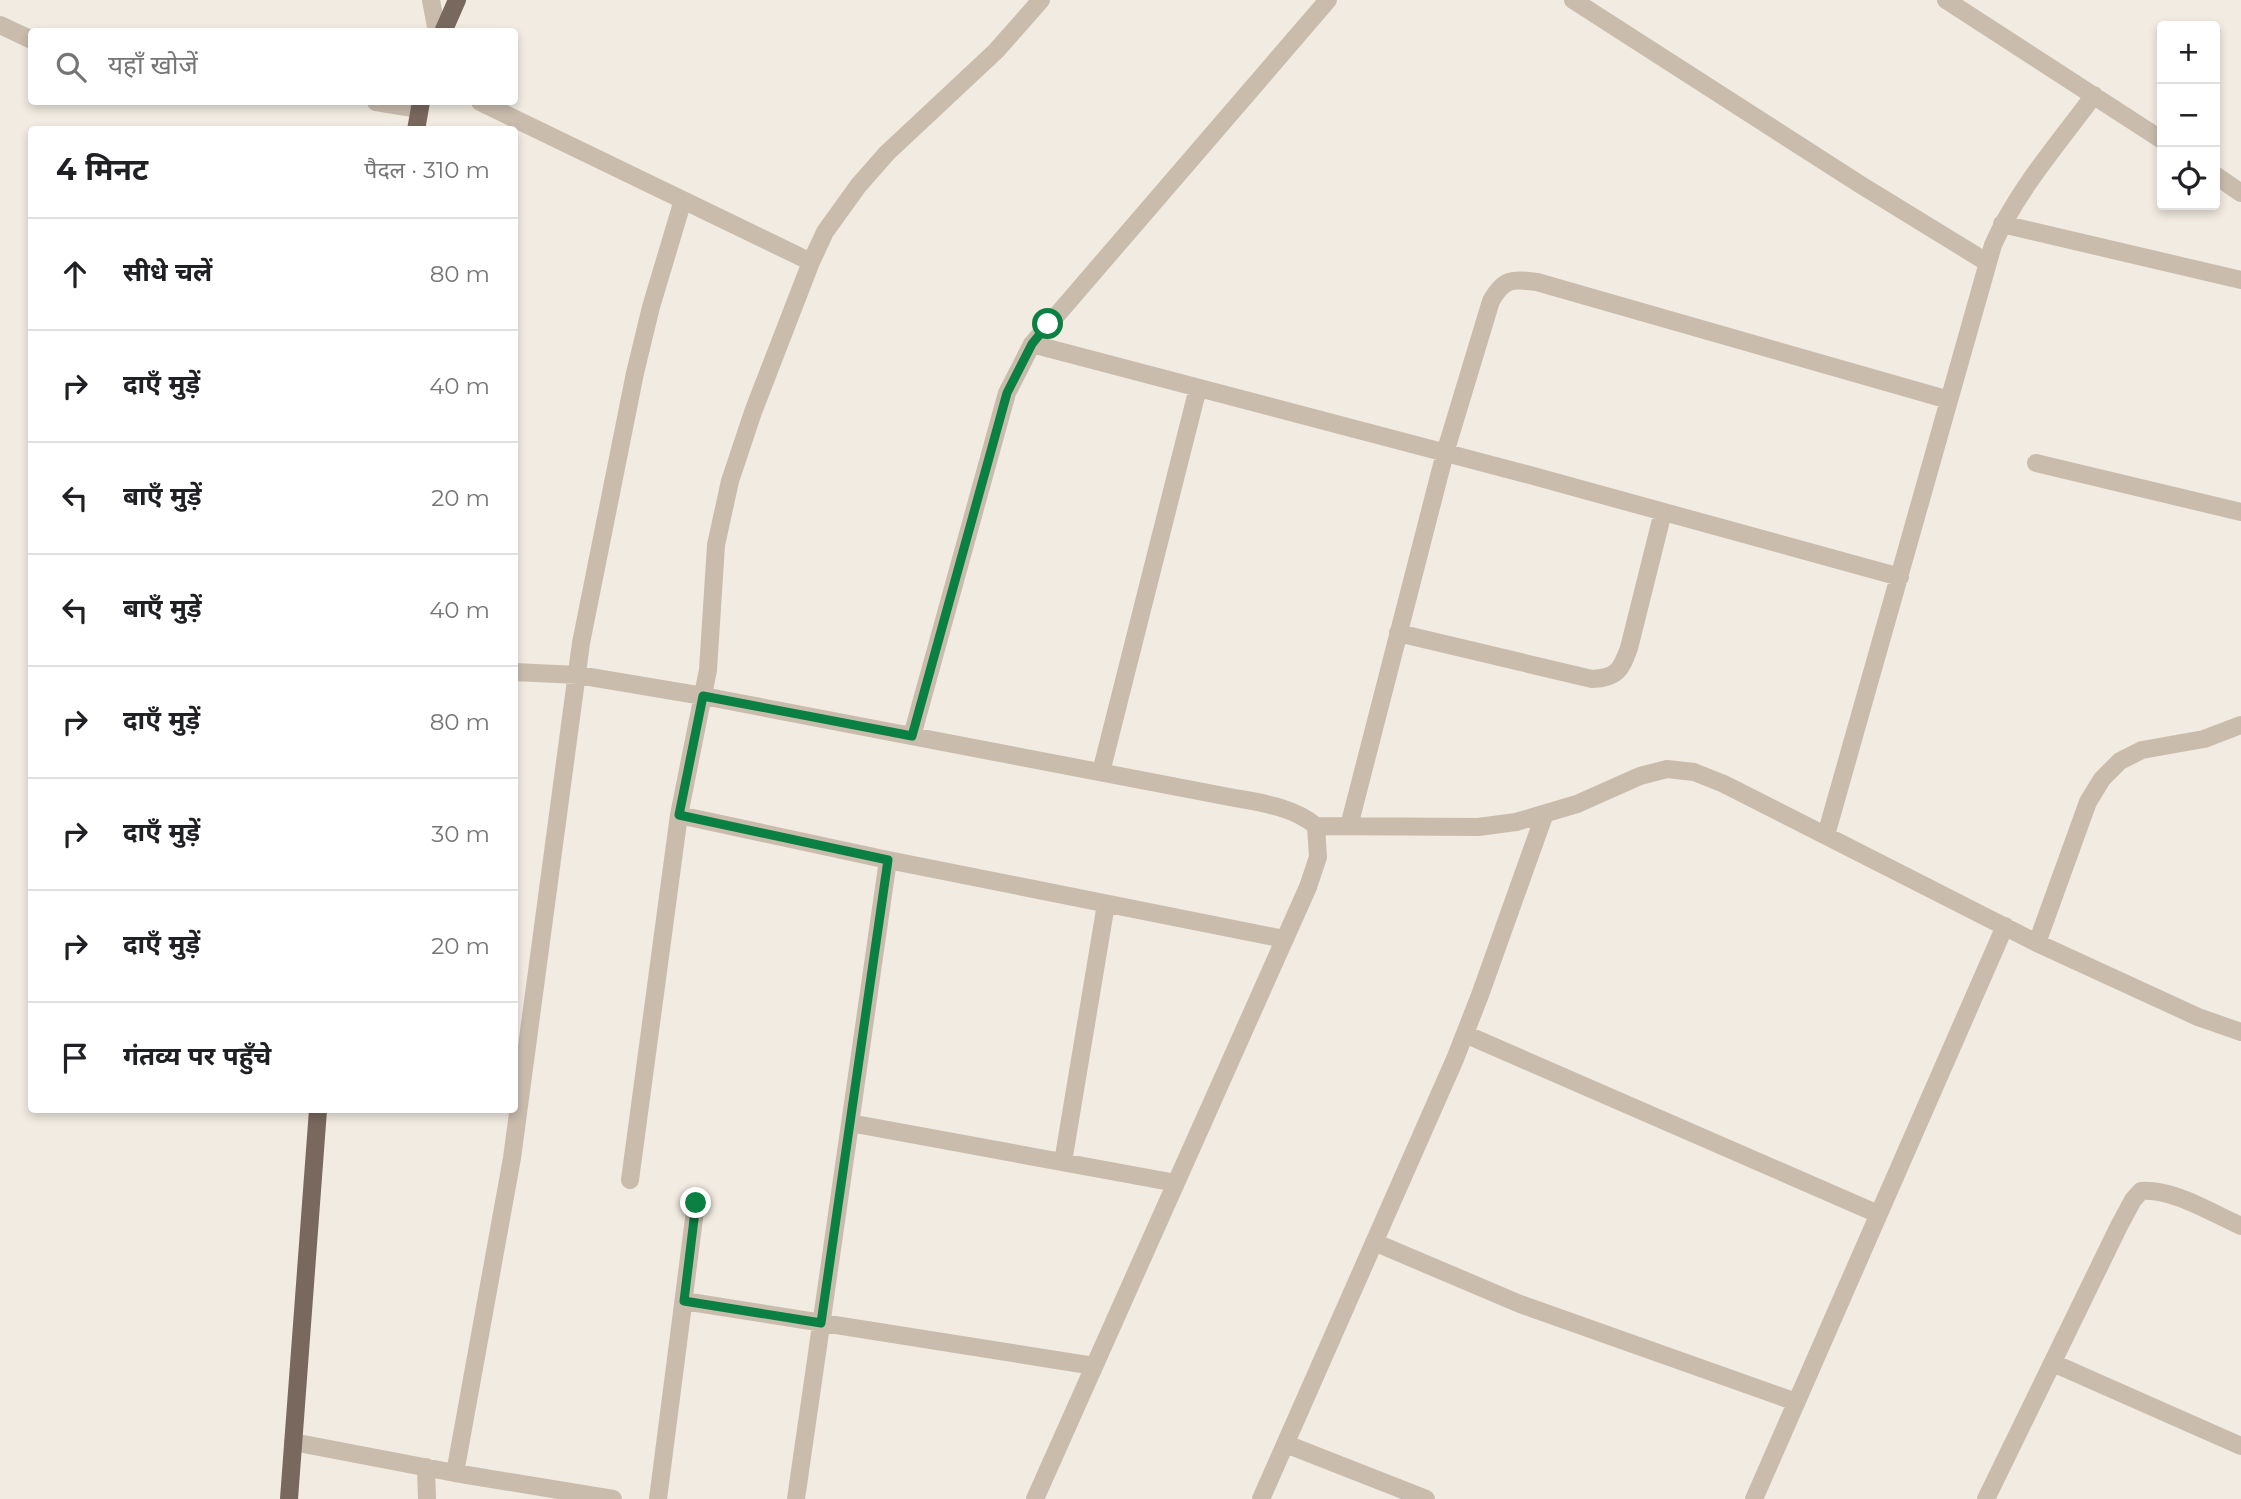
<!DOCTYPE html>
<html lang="hi">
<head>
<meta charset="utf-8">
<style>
	:root { --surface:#fff; --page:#f6f6f6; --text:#202124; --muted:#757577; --line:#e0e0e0 }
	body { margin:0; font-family:Montserrat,"Noto Sans Devanagari",sans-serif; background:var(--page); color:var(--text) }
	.controls { position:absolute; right:21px; top:21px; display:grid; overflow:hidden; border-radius:7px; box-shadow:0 4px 10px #0003 }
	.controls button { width:63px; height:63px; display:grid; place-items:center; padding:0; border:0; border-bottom:2px solid var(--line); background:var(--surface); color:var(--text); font:35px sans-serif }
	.stop { position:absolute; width:21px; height:21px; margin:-16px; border:5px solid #0b8043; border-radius:50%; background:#fff }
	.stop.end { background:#0b8043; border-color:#fff; box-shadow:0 2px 7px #0008 }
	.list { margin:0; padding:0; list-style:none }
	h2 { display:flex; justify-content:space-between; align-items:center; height:91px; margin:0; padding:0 28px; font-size:30px }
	h2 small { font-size:23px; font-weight:400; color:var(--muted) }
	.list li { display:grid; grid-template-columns:46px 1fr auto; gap:21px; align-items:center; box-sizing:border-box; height:112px; padding:0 28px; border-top:2px solid var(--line) }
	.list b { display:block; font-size:26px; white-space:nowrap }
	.list em { font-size:23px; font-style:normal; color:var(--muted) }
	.icon { flex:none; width:38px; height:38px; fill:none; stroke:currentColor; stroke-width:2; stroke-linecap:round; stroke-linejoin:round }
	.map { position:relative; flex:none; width:2241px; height:1499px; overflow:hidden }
	.search { position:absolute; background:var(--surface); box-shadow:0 4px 10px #0003; left:28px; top:28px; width:490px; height:77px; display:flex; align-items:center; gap:18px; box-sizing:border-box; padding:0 24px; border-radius:7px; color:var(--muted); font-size:26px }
	.panel { position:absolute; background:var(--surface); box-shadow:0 4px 10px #0003; left:28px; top:126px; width:490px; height:987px; border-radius:7px }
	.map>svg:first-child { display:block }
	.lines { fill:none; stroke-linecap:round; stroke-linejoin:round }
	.minor { stroke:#c9bcad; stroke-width:18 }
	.major { stroke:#78685e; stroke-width:18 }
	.route { stroke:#0b8043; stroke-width:9 }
</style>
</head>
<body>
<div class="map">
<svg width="2241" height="1499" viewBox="0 0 2241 1499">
	<rect width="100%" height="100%" fill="#f1ebe1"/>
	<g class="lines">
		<path class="minor" d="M431,0L437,32
			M1573,0L1861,185L1988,263
			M1946,0L2162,140
			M0,25L32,40
			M376,102L419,109
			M480,102L811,262
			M2215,175L2241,193
			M2002,224L2241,280
			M1032,344L1526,474L1900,577
			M2036,463L2241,512
			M1398,633L1592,679C1617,678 1621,670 1629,648L1663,512
			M514,672L578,675L703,696L1219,795C1252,802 1290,804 1316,826L1478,827L1516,822L1577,804L1640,776L1667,769L1694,772L1724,784L2037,943L2198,1017L2241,1032
			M912,736L1007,393L1032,344L1328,0
			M1101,772L1198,388
			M679,815L888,860L1284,939
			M1349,826L1445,453L1491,301C1504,278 1512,279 1537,282L1949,400
			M1826,835L1993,245C2017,190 2059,143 2094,95
			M2037,943L2088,802L2102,779L2120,761L2142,750L2204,739L2241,725
			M1465,1034L1878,1214
			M850,1123L1176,1183
			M1063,1162L1106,904
			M630,1180L679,815L708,670L716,545L730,481L753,412L811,262L825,232L858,186L887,153L996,51L1041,0
			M1374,1242L1520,1304L1796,1402
			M684,1301L1094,1366
			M2053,1363L2241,1446
			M293,1442L455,1473L613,1499
			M1286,1444L1426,1499
			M426,1467L427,1499
			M455,1473L512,1158L581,643L635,373L651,307L683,200
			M658,1499L696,1203
			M796,1499L888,860
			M1035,1499L1308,887L1318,857L1316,826
			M1261,1499L1455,1059L1480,995L1544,816
			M1754,1499L2005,926
			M1986,1499L2119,1226L2133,1200L2141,1191C2172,1188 2212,1213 2241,1226"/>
		<path class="major" d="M443,32L457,0
			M416,130L421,102
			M289,1499L318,1110"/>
	</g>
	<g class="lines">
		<path class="route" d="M696,1203L684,1301L821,1323L888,860L679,815L703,696L912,736L1007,393L1032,344L1048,324"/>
	</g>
</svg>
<div class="controls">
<button>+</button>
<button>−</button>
<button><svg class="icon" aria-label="locate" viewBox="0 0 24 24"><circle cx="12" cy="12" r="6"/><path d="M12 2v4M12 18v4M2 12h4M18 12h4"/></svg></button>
</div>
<div class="stop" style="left:1048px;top:324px"></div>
<div class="stop end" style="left:696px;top:1203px"></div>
<div class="search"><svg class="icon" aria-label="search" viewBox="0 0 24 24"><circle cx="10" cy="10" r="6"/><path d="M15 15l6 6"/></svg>यहाँ खोजें</div>
<section class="panel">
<h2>4 मिनट<small>पैदल · 310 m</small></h2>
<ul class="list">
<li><svg class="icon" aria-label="ahead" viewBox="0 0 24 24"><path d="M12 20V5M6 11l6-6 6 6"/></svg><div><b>सीधे चलें</b></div><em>80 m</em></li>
<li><svg class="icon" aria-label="right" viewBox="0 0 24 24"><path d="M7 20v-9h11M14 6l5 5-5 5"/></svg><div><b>दाएँ मुड़ें</b></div><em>40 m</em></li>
<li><svg class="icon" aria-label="left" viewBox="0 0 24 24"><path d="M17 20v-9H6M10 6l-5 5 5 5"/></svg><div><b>बाएँ मुड़ें</b></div><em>20 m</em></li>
<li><svg class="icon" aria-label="left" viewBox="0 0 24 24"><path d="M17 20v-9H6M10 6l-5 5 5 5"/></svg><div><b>बाएँ मुड़ें</b></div><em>40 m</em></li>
<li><svg class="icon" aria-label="right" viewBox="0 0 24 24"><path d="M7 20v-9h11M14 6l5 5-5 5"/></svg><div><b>दाएँ मुड़ें</b></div><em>80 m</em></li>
<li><svg class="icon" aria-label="right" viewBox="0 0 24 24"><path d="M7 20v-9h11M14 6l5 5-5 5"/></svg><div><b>दाएँ मुड़ें</b></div><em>30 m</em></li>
<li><svg class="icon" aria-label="right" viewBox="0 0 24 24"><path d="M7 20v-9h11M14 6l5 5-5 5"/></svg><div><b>दाएँ मुड़ें</b></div><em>20 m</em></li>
<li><svg class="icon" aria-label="arrive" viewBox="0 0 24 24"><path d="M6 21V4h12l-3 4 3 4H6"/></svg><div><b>गंतव्य पर पहुँचे</b></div></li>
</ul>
</section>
</div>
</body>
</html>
